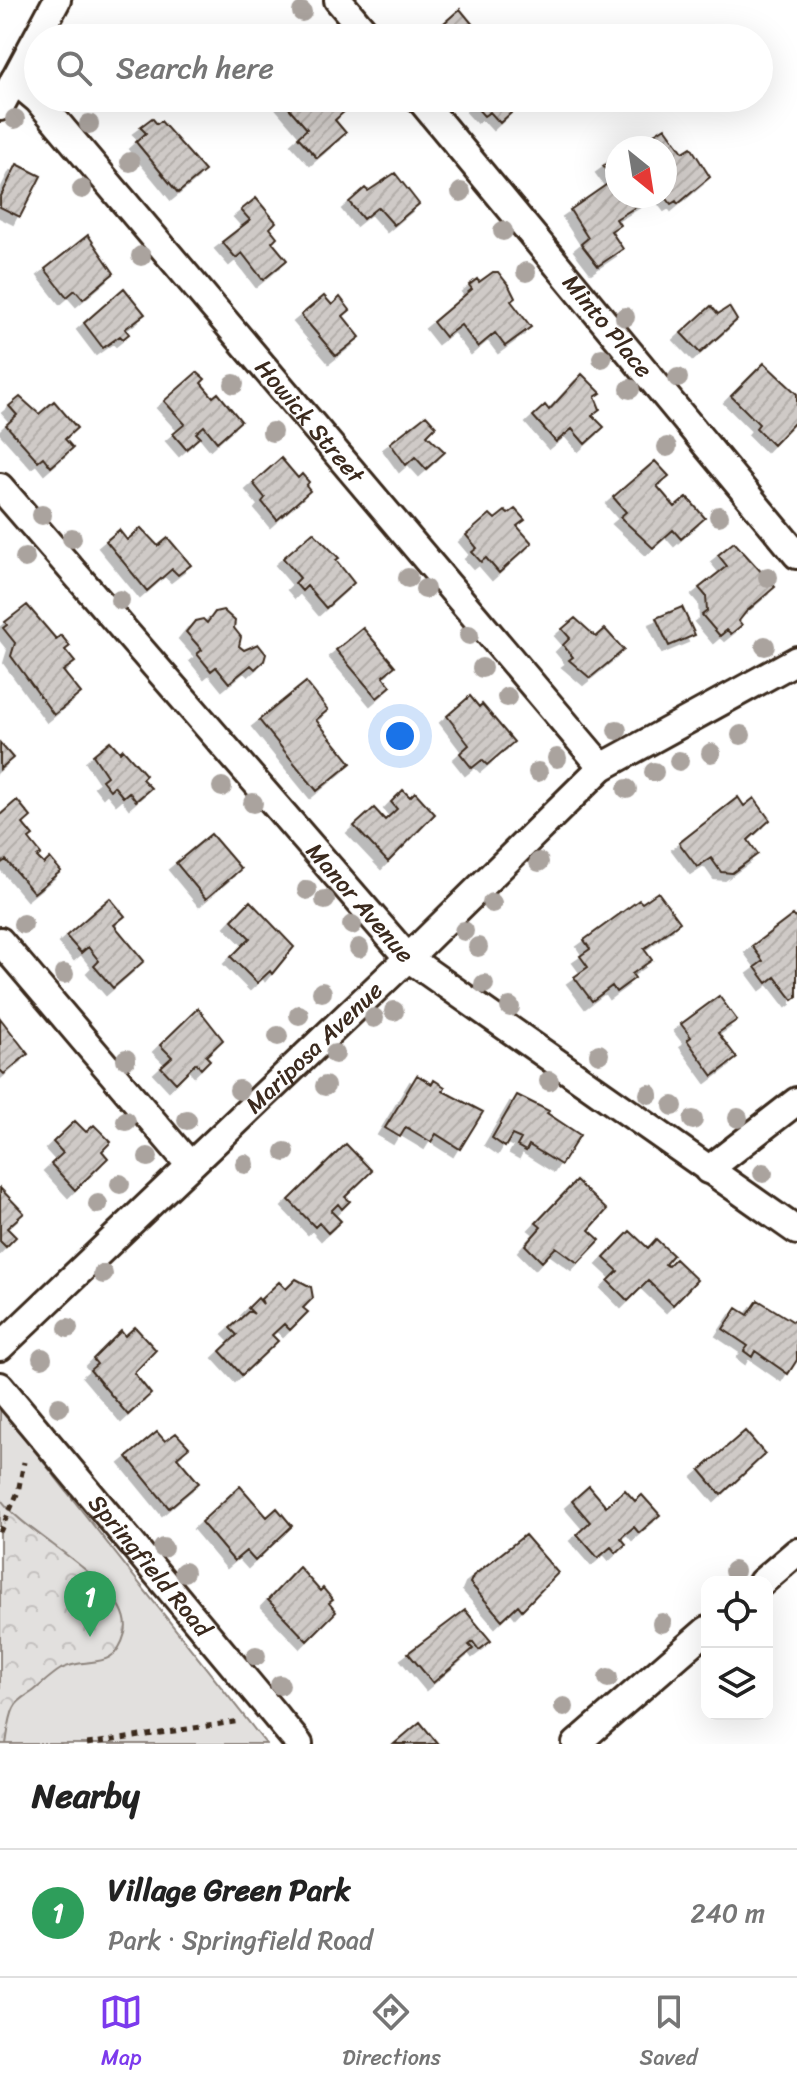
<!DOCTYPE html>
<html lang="en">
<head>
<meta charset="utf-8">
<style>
	:root { --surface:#fff; --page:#f2f2f2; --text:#222; --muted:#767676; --line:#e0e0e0; --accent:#7c3aed }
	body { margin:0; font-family:Sriracha,sans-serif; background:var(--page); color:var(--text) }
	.controls { position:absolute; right:24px; bottom:24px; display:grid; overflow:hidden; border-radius:16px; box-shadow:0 8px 32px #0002 }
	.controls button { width:72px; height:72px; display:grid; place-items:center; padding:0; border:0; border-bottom:2px solid var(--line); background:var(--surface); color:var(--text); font:40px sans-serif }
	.compass { position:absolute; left:605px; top:136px; width:72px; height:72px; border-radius:50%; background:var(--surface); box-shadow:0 8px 32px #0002; rotate:150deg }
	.you { position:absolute; left:400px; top:736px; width:28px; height:28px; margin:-20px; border:6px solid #fff; border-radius:50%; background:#1a73e8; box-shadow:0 0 0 12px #1a73e833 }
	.badge { display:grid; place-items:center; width:52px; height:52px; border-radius:50%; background:var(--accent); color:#fff; font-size:26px; font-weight:700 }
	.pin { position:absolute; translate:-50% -66px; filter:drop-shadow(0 2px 4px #0008) }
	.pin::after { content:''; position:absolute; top:42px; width:28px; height:24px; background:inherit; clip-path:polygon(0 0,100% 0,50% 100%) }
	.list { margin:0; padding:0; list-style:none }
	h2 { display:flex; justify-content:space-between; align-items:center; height:104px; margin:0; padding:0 32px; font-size:34px }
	h2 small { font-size:26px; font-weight:400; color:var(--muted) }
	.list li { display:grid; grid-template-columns:52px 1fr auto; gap:24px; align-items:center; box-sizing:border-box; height:128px; padding:0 32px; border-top:2px solid var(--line) }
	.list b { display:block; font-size:30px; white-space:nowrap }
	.list p { margin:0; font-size:26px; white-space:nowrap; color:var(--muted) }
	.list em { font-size:26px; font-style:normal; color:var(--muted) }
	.icon { flex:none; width:44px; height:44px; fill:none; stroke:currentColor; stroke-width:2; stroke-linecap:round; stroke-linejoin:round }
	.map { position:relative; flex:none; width:797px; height:1744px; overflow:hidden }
	.search { position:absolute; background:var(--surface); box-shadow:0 8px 32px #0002; left:24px; right:24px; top:24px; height:88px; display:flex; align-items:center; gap:20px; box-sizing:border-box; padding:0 28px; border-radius:44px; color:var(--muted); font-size:30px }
	.sheet { height:232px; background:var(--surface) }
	nav { display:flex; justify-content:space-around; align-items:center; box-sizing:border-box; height:112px; border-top:2px solid var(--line); background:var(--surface); font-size:22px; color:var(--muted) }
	nav a { display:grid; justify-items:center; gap:4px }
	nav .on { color:var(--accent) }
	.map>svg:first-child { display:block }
	.green { fill:#e2e0de; stroke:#8e857e; stroke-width:2 }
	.forest { fill:url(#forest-crowns); stroke:#8e857e; stroke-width:2 }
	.building { fill:url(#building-hatch); stroke:#3b2a1e; stroke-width:2; filter:url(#shadow) }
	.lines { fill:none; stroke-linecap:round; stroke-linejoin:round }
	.street-casing { stroke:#3b2a1e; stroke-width:32 }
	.path { stroke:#3b2a1e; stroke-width:5; stroke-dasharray:6 6; stroke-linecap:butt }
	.street { stroke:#fff; stroke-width:26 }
	.tree { fill:#aaa39e }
	.labels { text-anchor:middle; stroke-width:6; stroke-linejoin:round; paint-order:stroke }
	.street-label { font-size:24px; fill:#3b2a1e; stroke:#fff }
</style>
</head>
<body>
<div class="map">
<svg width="797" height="1744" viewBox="0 0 797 1744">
	<defs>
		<pattern id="forest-crowns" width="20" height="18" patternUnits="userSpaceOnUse" patternTransform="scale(2)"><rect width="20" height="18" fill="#e2e0de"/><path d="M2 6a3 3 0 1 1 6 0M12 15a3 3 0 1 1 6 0" fill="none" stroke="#c3c0be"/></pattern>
		<pattern id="building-hatch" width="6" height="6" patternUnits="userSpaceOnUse" patternTransform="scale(2)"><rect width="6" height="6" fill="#cfcac7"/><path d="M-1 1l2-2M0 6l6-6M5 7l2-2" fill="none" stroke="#b3aeaa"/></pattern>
		<filter id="shadow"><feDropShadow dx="-7" dy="7" stdDeviation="0" flood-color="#0004"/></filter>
	</defs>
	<rect width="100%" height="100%" fill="#fff"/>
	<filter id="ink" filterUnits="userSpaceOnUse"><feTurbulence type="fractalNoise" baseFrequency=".0125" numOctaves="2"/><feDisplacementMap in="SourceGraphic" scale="16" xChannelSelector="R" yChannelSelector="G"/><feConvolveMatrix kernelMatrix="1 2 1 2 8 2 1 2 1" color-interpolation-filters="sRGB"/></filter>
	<g filter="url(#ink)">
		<path class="green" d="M0,1407L266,1744H0Z"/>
		<path class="forest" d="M0,1498C23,1535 137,1586 125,1633C114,1674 87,1655 61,1669C51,1675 41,1685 32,1692C26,1696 17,1701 14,1708C9,1718 8,1733 6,1744H0Z"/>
		<path class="building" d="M460,9L484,38H442L436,30Z
			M284,98H327L330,102L335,98L345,111L335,120L346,133L317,158L298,137L307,129L282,100Z
			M479,98H523L525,100L500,123L490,112L484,116L474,105Z
			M152,118L157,124L161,121L205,171L178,193L136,142L146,133L140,127Z
			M665,127L683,152L691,147L710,177L678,204L676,201L671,204L665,196V148H632Z
			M617,156V196H654L616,219L620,225L611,231L623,249L598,266L581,244L588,238L570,210L613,180L603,166Z
			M17,164L41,176L20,217L0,207V198Z
			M395,173L419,204L394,225L378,207L363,219L349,202L365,188L368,191Z
			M256,198L276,222L270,228L277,237L272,242L287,260L263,280L242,253L236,258L222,242L250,220L241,210Z
			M88,235L114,273L83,299L75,290L67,297L45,269Z
			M493,272H498L509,286L515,298L511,301L531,327L505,346L495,333L478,347L461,325L445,337L433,322L472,289L469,285L477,279L479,282Z
			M124,288L145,314L125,329L129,334L123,339L120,336L103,348L84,323Z
			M324,296L332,305L340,297L350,310L343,316L360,337L336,356L301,315Z
			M711,306L718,314L729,307L737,320L700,353L681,333Z
			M764,363L797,394V420L773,445L756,428L759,424L731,396Z
			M197,372L205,379L201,383L213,397L218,393L241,421L217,442L204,426L196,433L200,437L186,449L173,434L185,424L164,401Z
			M582,374L601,393L595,397L600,409L592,415L604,427L585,444L572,429L556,442L533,416L545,405L549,410Z
			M20,397L39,414L54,401L77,428L65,439L73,448L51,467L43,457L38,461L6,425L17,415L9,406Z
			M426,415L436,426L427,435L445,452L426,469L415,457L406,465L390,443Z
			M281,458L298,478L302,474L309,482L306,486L310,491L277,520L262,502L265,498L253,483Z
			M655,461L669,476L657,486L675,507L687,497L705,518L681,539L673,530L653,548L620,517L626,512L613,497Z
			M515,509L525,520L517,526L532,543L499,573L486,558L481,562L472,552L477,548L466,535L490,514L495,519L505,511L508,514Z
			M141,528L158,546L168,538L191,565L178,575L172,569L147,591L106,541L119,530L127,540Z
			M313,532L339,558L336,560L354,583L326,608L307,586L302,591L295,583L300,578L283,558Z
			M734,542L775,587L746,612L739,621L742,625L731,634L727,630L720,636L702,615L707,611L706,596L699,588L727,566L718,555Z
			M27,605L56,639L61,635L70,646L65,650L75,662L63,671L81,693L54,715L11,656L15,643L3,628L7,625L5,622Z
			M682,607L695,635L669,646L656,618Z
			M223,610L235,621L234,628L241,637L239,646L244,650L258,644L266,654L264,661L255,669L251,665L229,683L216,667L211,671L197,654L202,650L186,632L195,621L203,619L207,623L215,612Z
			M575,618L596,637L605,629L624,650L590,678L569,660L573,657L563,645L570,638L562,629Z
			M363,628L395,666L383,676L391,686L377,698L336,650Z
			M306,682L328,710L316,720L351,763L317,791L259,720Z
			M470,696L479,707L482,704L514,742L487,765L482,760L472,768L460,753L469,745L447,716Z
			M110,741L120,752L123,749L146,775L142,779L151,788L136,801L129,792L123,797L114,786L110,790L102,780L107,776L93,755Z
			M0,743L13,758L0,769Z
			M403,790L410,797L415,792L435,814L388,862L354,826L374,808L385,820L397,809L391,802Z
			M738,797L744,806L754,798L770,820L748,840L758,854L732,873L721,872L711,858L697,867L679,843Z
			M17,800L31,817L23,824L33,836L29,839L41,854L37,857L44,864L50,858L61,871L34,893L6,860L0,864V815Z
			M211,834L241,869L206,899L176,863Z
			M658,892L680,922L644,949L652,960L632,974L635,978L616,992L612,986L592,1001L574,977L588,967L580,956L590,949L584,940L639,900L642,903Z
			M110,898L125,916L114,925L144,961L113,988L94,966L99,961L88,947L81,953L66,936Z
			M250,901L294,947L272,974L270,971L257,983L231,957L250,938L232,920Z
			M793,915L797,920V997L793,1000L775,977L767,983L755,967L763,961L752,946Z
			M719,996L737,1020L718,1033L737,1058L713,1076L687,1040L691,1037L681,1024Z
			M198,1008L223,1040L206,1056L210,1060L201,1069L196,1063L176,1083L161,1067L172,1057L160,1045Z
			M0,1018L28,1054L4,1074L0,1070Z
			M417,1075L432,1084L434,1080L445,1087L443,1091L483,1112L460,1149L436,1134L431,1142L406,1127L400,1137L385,1128Z
			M517,1095L549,1111L547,1113L580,1135L561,1165L529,1145L526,1151L517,1146L521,1139L512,1135L505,1147L492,1138Z
			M75,1121L86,1132L94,1125L111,1142L102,1151L108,1158L75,1190L51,1164L63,1153L53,1142Z
			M346,1144L372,1171L345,1197L350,1201L342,1209L338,1204L331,1211L341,1221L328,1233L319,1223L315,1227L289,1200Z
			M576,1181L607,1210L589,1230L600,1240L578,1263L556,1247L542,1262L525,1245L541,1227L536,1223Z
			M0,1188L24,1213L7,1228L16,1237L6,1247L0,1241Z
			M630,1231L648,1248L656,1239L673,1255L665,1264L668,1266L675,1259L697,1280L673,1305L648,1281L628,1301L608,1281L618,1271L604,1258Z
			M296,1279L311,1287L313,1298L303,1308L308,1312L290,1330L284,1324L272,1335L278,1341L242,1375L220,1351L237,1335L230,1328L249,1311L254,1314L248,1308L258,1298L263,1304L261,1299L279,1282L286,1289Z
			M758,1300L797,1324V1360L788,1374L755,1351L752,1357L744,1351L748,1346L723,1329L737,1308L748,1315Z
			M135,1327L156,1350L134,1373L151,1394L128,1415L90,1370L97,1364L93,1359L121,1331L125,1336Z
			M745,1431L765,1454L721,1495L700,1470Z
			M157,1432L165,1441L176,1433L189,1447L177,1457L199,1483L169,1508L127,1457Z
			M240,1486L267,1517L277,1508L292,1526L255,1561L246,1551L234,1561L201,1522Z
			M589,1486L606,1506L625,1490L635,1501L642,1495L660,1515L639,1533L634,1527L624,1535L621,1538L626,1544L616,1553L611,1547L598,1558L577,1534L590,1522L572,1501Z
			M525,1535L558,1573L522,1610L518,1605L502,1620L470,1583L473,1576Z
			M299,1567L320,1591L323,1588L333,1600L329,1603L336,1612L307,1641L268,1600Z
			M465,1610L491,1641L479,1650L473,1642L469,1645L473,1649L433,1683L408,1653Z
			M420,1722L438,1744H394L408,1732Z"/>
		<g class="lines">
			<g class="street-casing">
				<g id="street">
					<path d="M338,0L370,38"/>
					<path id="s1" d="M14,80L38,100L602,767"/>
					<path id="s2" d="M419,98L797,555"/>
					<path d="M0,107L57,0"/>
					<path id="s3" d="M0,487L408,958L797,1231"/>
					<path d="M0,941L189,1164"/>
					<path d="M708,1170L797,1101"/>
					<path id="s4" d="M0,1347L408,958L602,767L797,660"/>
					<path id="s5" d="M0,1386L299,1744"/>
					<path d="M762,1582L797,1552"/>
					<path d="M576,1744L707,1630"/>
				</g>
			</g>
			<path class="path" d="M0,1532L18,1492L24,1462
				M87,1744L241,1721"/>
			<use href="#street" class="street"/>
		</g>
		<g class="tree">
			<circle cx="302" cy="12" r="10"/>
			<circle cx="15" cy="119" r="10"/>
			<circle cx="89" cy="124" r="10"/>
			<circle cx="130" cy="162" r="10"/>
			<circle cx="82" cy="189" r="10"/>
			<circle cx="461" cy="192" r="10"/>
			<circle cx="503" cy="231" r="10"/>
			<circle cx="141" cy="256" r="10"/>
			<circle cx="526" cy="272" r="10"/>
			<circle cx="625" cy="317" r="10"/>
			<circle cx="602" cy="358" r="10"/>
			<circle cx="678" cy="378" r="10"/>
			<circle cx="234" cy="384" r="10"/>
			<circle cx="630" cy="389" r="10"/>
			<circle cx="272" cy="432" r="10"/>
			<circle cx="667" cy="447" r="10"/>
			<circle cx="42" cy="515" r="10"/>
			<circle cx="719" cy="516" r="10"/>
			<circle cx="72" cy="538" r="10"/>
			<circle cx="25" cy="558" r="10"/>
			<circle cx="768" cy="577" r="10"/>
			<circle cx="408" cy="578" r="10"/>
			<circle cx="425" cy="589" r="10"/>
			<circle cx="120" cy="600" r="10"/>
			<circle cx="469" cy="635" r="10"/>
			<circle cx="765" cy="646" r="10"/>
			<circle cx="482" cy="668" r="10"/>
			<circle cx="507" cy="697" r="10"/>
			<circle cx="617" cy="730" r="10"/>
			<circle cx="741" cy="735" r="10"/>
			<circle cx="711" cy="753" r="10"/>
			<circle cx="557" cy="758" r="10"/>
			<circle cx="679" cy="761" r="10"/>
			<circle cx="538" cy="772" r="10"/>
			<circle cx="654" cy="772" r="10"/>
			<circle cx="222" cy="787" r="10"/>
			<circle cx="627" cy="789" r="10"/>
			<circle cx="253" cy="803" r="10"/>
			<circle cx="539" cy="862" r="10"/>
			<circle cx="307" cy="890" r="10"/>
			<circle cx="325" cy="900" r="10"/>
			<circle cx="492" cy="903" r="10"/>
			<circle cx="23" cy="924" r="10"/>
			<circle cx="352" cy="925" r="10"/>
			<circle cx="464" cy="931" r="10"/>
			<circle cx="478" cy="947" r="10"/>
			<circle cx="359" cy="948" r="10"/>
			<circle cx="64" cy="974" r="10"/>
			<circle cx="484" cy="984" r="10"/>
			<circle cx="322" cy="992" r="10"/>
			<circle cx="510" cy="1007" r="10"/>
			<circle cx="394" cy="1011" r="10"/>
			<circle cx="299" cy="1015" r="10"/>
			<circle cx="374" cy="1018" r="10"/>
			<circle cx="278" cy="1036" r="10"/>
			<circle cx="335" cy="1054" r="10"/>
			<circle cx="599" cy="1054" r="10"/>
			<circle cx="126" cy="1059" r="10"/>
			<circle cx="549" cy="1081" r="10"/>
			<circle cx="325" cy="1086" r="10"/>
			<circle cx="239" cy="1090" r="10"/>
			<circle cx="649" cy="1094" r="10"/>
			<circle cx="673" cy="1106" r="10"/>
			<circle cx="738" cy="1118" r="10"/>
			<circle cx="187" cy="1120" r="10"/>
			<circle cx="693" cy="1120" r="10"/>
			<circle cx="126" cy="1121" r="10"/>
			<circle cx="285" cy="1152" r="10"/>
			<circle cx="148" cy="1157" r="10"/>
			<circle cx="245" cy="1164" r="10"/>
			<circle cx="763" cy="1173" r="10"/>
			<circle cx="120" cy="1184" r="10"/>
			<circle cx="98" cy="1204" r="10"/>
			<circle cx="103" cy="1274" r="10"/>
			<circle cx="68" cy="1328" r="10"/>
			<circle cx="42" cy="1358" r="10"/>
			<circle cx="59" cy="1407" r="10"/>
			<circle cx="163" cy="1548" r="10"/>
			<circle cx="734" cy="1571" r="10"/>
			<circle cx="184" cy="1572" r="10"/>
			<circle cx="662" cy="1623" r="10"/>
			<circle cx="256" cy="1656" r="10"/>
			<circle cx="608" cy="1678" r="10"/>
			<circle cx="280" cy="1685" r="10"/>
			<circle cx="564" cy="1707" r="10"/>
		</g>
	</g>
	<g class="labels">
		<g class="street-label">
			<text dy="8" stroke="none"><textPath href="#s2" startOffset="296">Minto Place</textPath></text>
			<text dy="8" stroke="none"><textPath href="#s1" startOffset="452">Howick Street</textPath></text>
			<text dy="8" stroke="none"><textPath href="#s3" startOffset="550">Manor Avenue</textPath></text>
			<text dy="8" stroke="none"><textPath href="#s4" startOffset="434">Mariposa Avenue</textPath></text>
			<text dy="8" stroke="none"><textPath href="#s5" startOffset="234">Springfield Road</textPath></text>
		</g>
	</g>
</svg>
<div class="controls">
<button><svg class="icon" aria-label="locate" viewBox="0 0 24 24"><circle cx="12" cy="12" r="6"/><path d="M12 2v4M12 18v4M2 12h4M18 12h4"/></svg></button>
<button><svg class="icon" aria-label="layers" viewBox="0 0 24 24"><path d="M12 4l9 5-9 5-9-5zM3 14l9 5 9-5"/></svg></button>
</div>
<svg class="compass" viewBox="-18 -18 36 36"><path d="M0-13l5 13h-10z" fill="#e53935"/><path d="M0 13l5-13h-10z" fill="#767676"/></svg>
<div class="you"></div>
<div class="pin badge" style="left:90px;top:1637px;background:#2e9e5b">1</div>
<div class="search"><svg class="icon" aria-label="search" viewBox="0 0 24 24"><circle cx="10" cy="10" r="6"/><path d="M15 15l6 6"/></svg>Search here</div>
</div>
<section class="sheet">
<h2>Nearby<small></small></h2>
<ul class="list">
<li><span class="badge" style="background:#2e9e5b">1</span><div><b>Village Green Park</b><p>Park · Springfield Road</p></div><em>240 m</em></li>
</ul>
</section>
<nav>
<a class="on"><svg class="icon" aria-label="map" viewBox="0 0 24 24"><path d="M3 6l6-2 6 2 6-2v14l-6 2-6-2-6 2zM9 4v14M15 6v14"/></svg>Map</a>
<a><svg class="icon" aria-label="directions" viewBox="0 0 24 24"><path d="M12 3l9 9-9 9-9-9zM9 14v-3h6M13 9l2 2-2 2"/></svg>Directions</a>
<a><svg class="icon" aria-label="saved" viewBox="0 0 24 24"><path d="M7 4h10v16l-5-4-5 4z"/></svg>Saved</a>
</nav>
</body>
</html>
